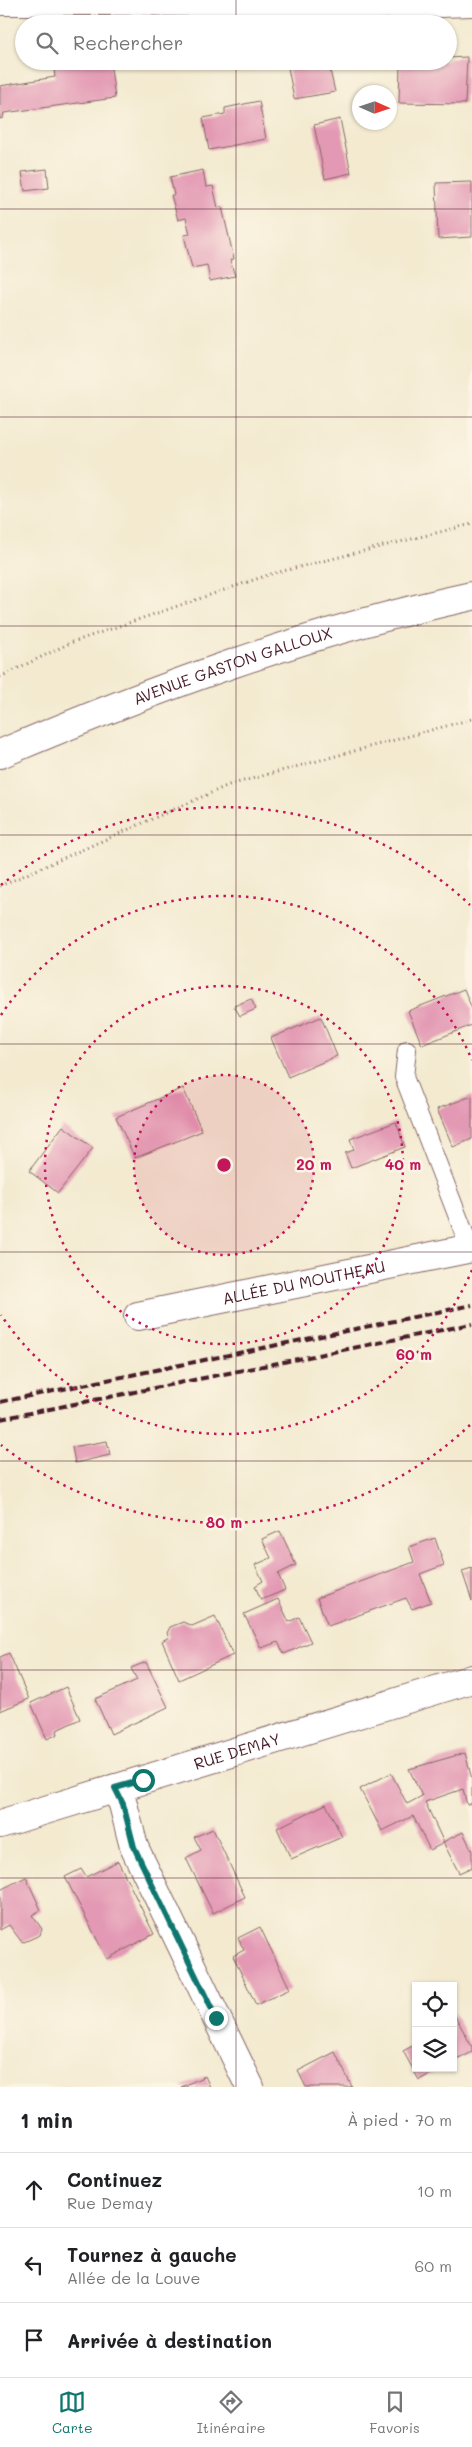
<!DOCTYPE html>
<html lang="fr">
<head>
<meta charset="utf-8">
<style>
	:root { --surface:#fff; --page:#f6f6f6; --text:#202124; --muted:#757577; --line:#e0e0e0; --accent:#0f766e }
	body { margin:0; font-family:Mali,sans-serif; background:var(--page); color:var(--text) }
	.controls { position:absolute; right:15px; bottom:15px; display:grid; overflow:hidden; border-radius:0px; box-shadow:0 1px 4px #0004 }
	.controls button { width:45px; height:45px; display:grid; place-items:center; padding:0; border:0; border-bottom:1px solid var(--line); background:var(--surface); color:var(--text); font:25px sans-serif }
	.compass { position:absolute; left:352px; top:85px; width:45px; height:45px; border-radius:50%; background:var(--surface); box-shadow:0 1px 4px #0004; rotate:93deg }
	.stop { position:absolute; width:15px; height:15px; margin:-11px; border:4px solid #0f766e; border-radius:50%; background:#fff }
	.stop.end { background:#0f766e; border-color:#fff; box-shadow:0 1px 5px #0008 }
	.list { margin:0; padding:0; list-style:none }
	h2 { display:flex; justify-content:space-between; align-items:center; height:65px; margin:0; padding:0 20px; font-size:21px }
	h2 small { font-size:16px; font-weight:400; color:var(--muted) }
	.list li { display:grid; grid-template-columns:32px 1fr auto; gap:15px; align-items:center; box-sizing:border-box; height:75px; padding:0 20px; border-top:1px solid var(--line) }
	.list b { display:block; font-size:19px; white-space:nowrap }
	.list p { margin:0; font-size:16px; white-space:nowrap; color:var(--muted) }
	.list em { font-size:16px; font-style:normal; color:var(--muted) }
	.icon { flex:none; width:28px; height:28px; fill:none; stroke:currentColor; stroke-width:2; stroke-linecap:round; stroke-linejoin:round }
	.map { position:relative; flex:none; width:472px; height:2087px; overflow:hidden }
	.search { position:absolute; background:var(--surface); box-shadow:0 1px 4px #0004; left:15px; right:15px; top:15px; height:55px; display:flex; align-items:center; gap:12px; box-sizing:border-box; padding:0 18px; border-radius:28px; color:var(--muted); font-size:19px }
	.sheet { height:290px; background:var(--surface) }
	nav { display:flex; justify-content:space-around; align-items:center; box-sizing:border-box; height:70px; border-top:1px solid var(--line); background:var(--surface); font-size:14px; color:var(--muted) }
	nav a { display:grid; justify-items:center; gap:2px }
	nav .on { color:var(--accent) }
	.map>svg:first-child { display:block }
	.building { fill:#e399b4 }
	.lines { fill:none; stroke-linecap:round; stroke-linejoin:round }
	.service-casing { stroke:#856665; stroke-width:20 }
	.minor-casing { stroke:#856665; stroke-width:30 }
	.primary-casing { stroke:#856665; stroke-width:30 }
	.path { stroke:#856665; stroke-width:3; stroke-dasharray:1 4; stroke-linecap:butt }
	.service { stroke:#fff; stroke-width:18 }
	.minor { stroke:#fff; stroke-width:28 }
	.primary { stroke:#fff; stroke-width:28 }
	.rail { stroke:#4a1f2b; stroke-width:4; stroke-dasharray:8 4; stroke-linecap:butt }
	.route { stroke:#0f766e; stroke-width:6 }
	.grid { fill:none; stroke:#4a1f2b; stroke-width:1; stroke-opacity:0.55 }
	.ring { fill:none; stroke:#c2185b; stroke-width:2.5; stroke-dasharray:2.5 5 }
	.labels { text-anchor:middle; stroke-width:5; stroke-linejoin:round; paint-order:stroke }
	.street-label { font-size:16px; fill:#4a1f2b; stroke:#fcf5e5 }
	.centre { fill:#c2185b; stroke:#fcf5e5; stroke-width:2.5 }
	.ring-label { font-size:15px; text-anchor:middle; font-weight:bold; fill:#c2185b; stroke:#fcf5e5; stroke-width:5; stroke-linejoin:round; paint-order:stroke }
</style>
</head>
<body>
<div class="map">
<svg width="472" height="2087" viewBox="0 0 472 2087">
	<rect width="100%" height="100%" fill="#fcf5e5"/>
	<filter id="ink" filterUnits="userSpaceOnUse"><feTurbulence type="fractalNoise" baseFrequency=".02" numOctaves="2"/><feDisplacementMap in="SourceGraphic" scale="10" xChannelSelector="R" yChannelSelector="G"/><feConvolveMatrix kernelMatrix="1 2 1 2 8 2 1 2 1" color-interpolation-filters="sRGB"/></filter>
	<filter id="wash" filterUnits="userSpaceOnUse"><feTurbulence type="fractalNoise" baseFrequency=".0096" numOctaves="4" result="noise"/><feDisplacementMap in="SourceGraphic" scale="20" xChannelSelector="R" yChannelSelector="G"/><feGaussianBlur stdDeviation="1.12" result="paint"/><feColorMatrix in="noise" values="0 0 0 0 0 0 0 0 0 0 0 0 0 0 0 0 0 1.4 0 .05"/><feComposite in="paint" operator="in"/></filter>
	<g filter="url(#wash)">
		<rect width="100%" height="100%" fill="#f3ead0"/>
		<g id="blocks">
			<path class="building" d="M467,57L465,104L399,103L400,64H440V61H448V58Z
				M53,61H110L115,98L4,113L3,118L0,119V86L55,77Z
				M293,61H328L335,92L294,99L287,62Z
				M259,101L266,139L209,150L203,118L225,114V108Z
				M340,119L351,173L325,179L314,125Z
				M47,169L49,188L25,191L22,172Z
				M203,170L206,187L213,186L218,208L222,207L234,259L230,260L235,276L210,281L207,265L192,268L184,235L190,234L186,218L178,220L171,195H174L170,177Z
				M472,182V237L438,239L436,183Z
				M464,989L472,1009V1025L422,1045L408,1011Z
				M251,999L256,1009L240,1016L234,1006Z
				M321,1017L337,1056L288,1077L271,1038Z
				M183,1088L202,1131L135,1158L116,1117Z
				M472,1096V1139L453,1147L437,1109Z
				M396,1122L405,1147L351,1168L345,1153L354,1150L350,1139Z
				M63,1126L93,1148L58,1193L29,1171Z
				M107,1441L110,1455L75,1463L72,1447Z
				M280,1531L296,1565L278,1574L285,1590L261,1600L255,1586L263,1581L255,1565L271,1558L262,1539Z
				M435,1538L444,1565L420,1574L431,1602L412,1609L406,1598L328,1626L317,1598L414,1562L409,1547Z
				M472,1568V1601L462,1571Z
				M278,1599L289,1622L299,1617L311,1642L284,1654L278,1642L261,1648L244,1614Z
				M215,1616L233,1655L179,1680L162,1641L169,1637L167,1633L170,1627L183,1622L192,1626Z
				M9,1653L29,1699L0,1711V1657Z
				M146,1662L168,1707L111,1734L95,1699L137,1680L131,1668Z
				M66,1687L80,1719L57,1730L58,1734L47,1739L31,1703Z
				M465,1753L472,1779V1803L467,1805L463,1789L425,1802L444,1843L430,1850L413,1816L382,1831L360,1789L391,1773L407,1804L422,1796L409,1769Z
				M326,1804L342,1837L291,1859L277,1828Z
				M213,1829L245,1897L213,1913L186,1858L201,1850L194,1837Z
				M463,1832L472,1851V1867L459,1873L443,1842Z
				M118,1861L154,1934L107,1959L65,1877L81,1869L86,1877Z
				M26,1877L41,1910L32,1915L42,1929L40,1935L24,1942L21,1941L9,1925L0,1930V1890Z
				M260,1927L290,1989L256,2005L233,1956L244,1950L238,1938Z
				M453,2012L472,2047V2052L453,2062Z
				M416,2044V2068H442L419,2080L403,2051Z
				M335,2052L352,2087H306L298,2071Z
				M205,2076L210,2087H181Z"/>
		</g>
	</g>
	<g filter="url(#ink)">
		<use href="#blocks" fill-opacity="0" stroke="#856665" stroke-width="1"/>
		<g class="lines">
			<g class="service-casing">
				<path id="service" d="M407,1050L404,1077L470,1248"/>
			</g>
			<g class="minor-casing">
				<g id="minor">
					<path d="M0,1H125L344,6L472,2"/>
					<path id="s1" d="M138,1316L472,1248"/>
					<path d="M115,1788L123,1804L134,1847L250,2087"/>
					<path id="s2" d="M0,1824L472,1679"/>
				</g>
			</g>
			<g class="primary-casing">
				<g id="primary">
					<path id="s3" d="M0,754C153,689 309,631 472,596"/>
				</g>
			</g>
			<path class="path" d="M0,677L70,643L271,574L472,524
				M0,886L229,785L472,719"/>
			<use href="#service" class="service"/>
			<use href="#minor" class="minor"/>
			<use href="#primary" class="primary"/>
			<path class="rail" d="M0,1402L472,1305
				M0,1419L472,1324"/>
		</g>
	</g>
	<g class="lines" filter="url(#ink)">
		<path class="route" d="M143,1780L115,1788L123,1804L134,1847L216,2018"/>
	</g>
	<path class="grid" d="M236,0V24M236,61V2087M0,209H472M0,417H472M0,626H472M0,835H472M0,1044H472M0,1252H472M0,1461H472M0,1670H472M0,1878H472"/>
	<circle cx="224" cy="1165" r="90" fill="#c2185b" fill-opacity=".12"/>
	<g class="ring">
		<circle cx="224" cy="1165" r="90"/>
		<circle cx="224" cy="1165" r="179"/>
		<path d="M472 1270A269 269 0 0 1 1 1315M1 1015A269 269 0 0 1 472 1060"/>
		<path d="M470 1425A358 358 0 0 1 1 1445M1 885A358 358 0 0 1 470 905"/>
	</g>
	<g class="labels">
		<g class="street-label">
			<text dy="6" stroke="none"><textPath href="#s3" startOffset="249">AVENUE GASTON GALLOUX</textPath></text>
			<text dy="6" stroke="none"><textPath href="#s1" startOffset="169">ALLÉE DU MOUTHEAU</textPath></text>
			<text dy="6" stroke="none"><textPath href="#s2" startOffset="248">RUE DEMAY</textPath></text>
		</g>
	</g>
	<circle cx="224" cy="1165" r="8" class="centre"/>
	<g class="ring-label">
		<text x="314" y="1170">20 m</text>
		<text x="403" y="1170">40 m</text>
		<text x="414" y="1360">60 m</text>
		<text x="224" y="1528">80 m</text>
	</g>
</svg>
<div class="controls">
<button><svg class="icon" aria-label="locate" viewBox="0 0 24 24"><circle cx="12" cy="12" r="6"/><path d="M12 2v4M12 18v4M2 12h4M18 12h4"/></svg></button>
<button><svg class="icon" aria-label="layers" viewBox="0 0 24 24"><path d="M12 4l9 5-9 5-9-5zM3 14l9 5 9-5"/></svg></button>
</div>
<svg class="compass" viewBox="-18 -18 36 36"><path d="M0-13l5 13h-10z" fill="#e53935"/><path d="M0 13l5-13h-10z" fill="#757577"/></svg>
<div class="stop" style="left:143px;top:1780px"></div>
<div class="stop end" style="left:216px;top:2018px"></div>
<div class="search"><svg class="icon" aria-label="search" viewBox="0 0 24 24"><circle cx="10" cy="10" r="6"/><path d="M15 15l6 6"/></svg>Rechercher</div>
</div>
<section class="sheet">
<h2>1 min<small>À pied · 70 m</small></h2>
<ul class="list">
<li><svg class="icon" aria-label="ahead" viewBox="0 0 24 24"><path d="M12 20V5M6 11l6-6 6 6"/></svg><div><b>Continuez</b><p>Rue Demay</p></div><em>10 m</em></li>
<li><svg class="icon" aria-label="left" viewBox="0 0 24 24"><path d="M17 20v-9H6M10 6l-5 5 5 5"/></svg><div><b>Tournez à gauche</b><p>Allée de la Louve</p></div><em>60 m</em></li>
<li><svg class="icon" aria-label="arrive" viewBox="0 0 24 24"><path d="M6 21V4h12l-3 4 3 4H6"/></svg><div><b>Arrivée à destination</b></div></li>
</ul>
</section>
<nav>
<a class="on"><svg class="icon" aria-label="map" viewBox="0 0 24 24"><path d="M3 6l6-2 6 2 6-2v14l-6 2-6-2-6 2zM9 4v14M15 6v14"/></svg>Carte</a>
<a><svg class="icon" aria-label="directions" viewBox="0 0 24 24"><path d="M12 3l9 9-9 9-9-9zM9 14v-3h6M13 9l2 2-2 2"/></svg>Itinéraire</a>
<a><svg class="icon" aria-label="saved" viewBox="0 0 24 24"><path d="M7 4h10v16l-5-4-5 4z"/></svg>Favoris</a>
</nav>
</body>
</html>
